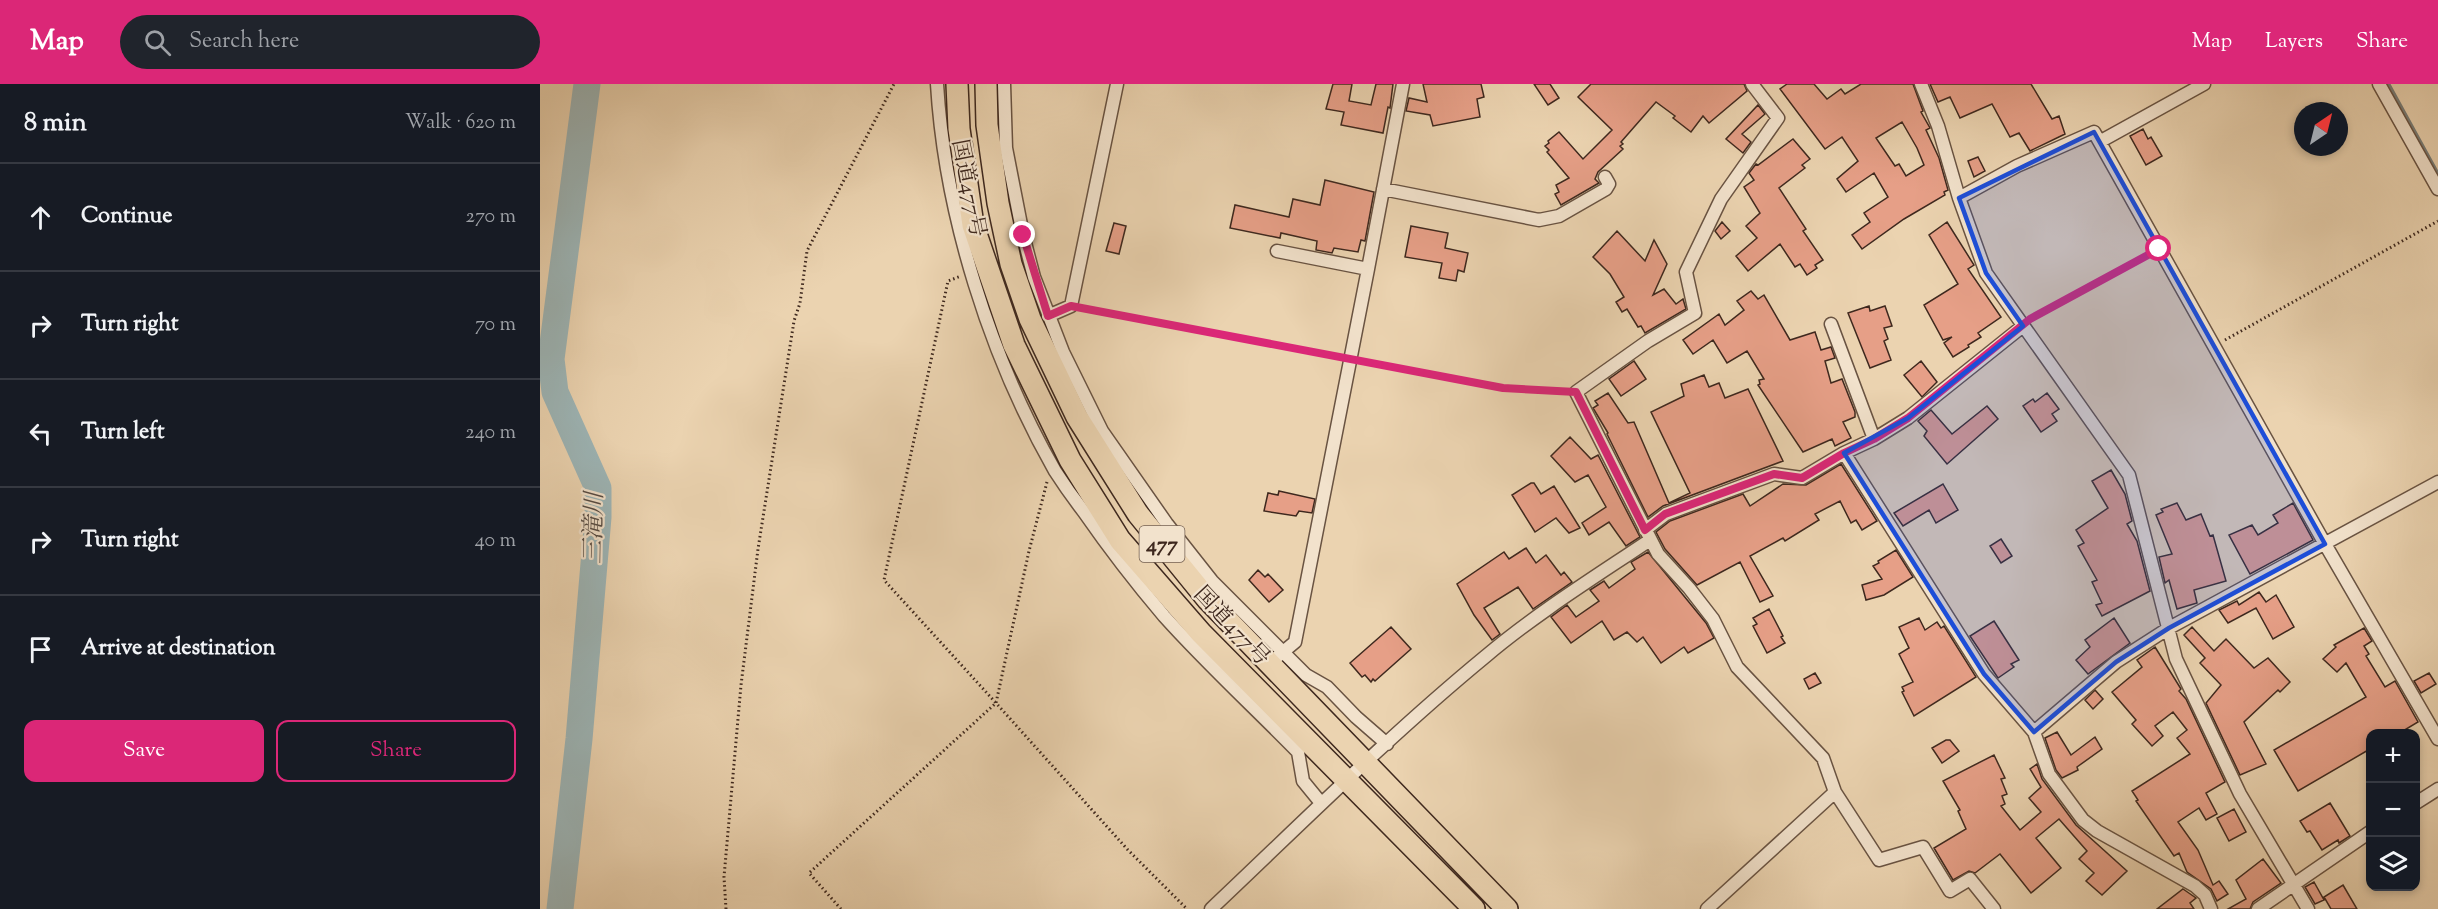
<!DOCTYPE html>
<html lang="en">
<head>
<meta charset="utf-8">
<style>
	:root { --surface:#171b24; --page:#20242c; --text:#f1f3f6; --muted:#9ea1a6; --line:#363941; --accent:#db2777 }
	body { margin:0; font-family:"Sorts Mill Goudy","Noto Serif JP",serif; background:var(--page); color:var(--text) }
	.controls { position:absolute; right:18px; bottom:18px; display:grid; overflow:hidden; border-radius:12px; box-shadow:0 3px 9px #0003 }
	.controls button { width:54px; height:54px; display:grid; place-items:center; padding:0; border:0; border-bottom:2px solid var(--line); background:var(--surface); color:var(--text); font:30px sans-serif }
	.compass { position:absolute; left:1754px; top:18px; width:54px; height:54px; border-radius:50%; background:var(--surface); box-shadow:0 3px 9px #0003; rotate:35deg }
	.stop { position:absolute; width:18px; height:18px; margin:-14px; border:4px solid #db2777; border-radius:50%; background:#fff }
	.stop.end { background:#db2777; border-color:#fff; box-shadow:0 2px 6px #0008 }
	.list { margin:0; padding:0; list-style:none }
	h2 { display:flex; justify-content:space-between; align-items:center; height:78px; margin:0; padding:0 24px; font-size:26px }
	h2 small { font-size:20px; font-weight:400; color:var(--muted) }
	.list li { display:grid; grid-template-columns:39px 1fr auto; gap:18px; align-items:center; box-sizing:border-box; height:108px; padding:0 24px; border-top:2px solid var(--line) }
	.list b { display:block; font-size:22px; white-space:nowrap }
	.list em { font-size:20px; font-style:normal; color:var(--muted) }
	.actions { display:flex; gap:12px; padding:18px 24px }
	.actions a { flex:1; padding:14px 0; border:2px solid var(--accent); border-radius:12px; text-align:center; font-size:21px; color:var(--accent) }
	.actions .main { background:var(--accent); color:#fff }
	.icon { flex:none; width:33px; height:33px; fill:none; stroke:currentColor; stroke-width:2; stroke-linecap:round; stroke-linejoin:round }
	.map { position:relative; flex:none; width:1898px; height:825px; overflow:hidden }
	header { display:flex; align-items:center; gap:36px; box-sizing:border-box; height:84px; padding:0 30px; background:var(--accent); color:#fff }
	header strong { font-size:28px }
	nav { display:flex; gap:33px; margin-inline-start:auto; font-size:21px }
	.search { width:420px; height:54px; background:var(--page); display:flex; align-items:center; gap:15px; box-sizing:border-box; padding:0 21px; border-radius:33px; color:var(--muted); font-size:22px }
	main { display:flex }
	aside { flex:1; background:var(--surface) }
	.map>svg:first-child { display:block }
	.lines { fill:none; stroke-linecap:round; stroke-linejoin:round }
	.stream { stroke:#777d79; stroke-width:4.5 }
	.river { stroke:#9db5b6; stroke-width:27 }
	.building { fill:#e69f87; stroke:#3e281e; stroke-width:1.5; fill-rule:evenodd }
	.minor-casing { stroke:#695342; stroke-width:15 }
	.trunk-casing { stroke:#3e281e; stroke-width:24 }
	.path { stroke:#3e281e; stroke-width:3; stroke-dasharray:1.5 3; stroke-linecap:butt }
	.minor { stroke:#f2e2cc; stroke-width:12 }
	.trunk { stroke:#ebd3b0; stroke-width:21 }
	.route { stroke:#db2777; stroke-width:8 }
	.marked { fill:#1d4ed8; fill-opacity:0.2; stroke:#1d4ed8; stroke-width:4.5; stroke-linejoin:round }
	.labels { text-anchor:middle; stroke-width:4.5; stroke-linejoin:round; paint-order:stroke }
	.shield { fill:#f2e2cc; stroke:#746052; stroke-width:1.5 }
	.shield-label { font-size:21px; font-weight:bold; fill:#3e281e }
	.street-label { font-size:22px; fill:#3e281e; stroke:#f2e2cc }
	.water-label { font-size:24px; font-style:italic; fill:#564b44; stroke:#f2e2cc }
</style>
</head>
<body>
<header>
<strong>Map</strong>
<div class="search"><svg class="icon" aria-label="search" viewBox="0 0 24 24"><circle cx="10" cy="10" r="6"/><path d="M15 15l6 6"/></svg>Search here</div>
<nav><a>Map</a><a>Layers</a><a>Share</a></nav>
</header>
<main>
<aside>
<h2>8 min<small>Walk · 620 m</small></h2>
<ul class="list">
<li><svg class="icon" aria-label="ahead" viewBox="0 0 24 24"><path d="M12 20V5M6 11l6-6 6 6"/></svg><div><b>Continue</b></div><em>270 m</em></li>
<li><svg class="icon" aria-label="right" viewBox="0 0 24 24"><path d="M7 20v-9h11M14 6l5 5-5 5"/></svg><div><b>Turn right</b></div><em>70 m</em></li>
<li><svg class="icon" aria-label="left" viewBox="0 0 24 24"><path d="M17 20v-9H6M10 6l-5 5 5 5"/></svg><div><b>Turn left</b></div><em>240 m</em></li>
<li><svg class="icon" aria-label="right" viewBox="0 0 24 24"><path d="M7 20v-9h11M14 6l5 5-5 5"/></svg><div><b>Turn right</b></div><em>40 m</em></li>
<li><svg class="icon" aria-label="arrive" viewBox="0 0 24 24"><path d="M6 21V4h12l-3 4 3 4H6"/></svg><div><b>Arrive at destination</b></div></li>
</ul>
<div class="actions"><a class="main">Save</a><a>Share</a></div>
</aside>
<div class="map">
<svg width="1898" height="825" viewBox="0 0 1898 825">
	<rect width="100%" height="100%" fill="#ebd3b0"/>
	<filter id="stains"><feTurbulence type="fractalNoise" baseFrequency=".00333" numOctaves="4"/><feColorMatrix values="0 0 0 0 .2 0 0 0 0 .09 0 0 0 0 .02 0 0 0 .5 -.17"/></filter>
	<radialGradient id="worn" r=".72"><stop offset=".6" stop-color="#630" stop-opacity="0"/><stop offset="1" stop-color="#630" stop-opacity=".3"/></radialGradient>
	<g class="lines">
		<path class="stream" d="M1848,0L1898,91"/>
		<path class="river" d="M20,825L39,655L58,433V404L15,308L11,275L47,0"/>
	</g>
	<path class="building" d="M793,0H812L809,17L831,21L836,0H853L850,24L848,23L843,49L801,41L804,28L786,25Z
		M883,0H941L944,13L937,15L940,33L893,42L890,31L866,27L869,14L887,18Z
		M994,0H1010L1019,14L1008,21Z
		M1051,0H1204L1207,7L1169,39L1163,32L1151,48L1133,34L1135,32L1116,18L1081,58L1083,60L1080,62L1083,65L1058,88L1055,95L1059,99L1021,121L1015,110L1019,108L1016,101L1029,94L1007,68L1009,66L1005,62L1009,59L1008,57L1019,48L1043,75L1072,46L1038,13Z
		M1247,0H1274L1287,15L1301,5L1305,10L1321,0H1373L1383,27L1381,28L1390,44L1386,46L1399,74L1408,106L1404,108L1405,111L1364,135L1322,165L1312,151L1330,138L1324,129L1348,113L1334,89L1306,108L1297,95L1318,77L1302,53L1285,65L1240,5ZM1362,38L1377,64L1384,81L1366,92L1359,80L1355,82L1336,54Z
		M1390,0H1491L1512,35L1519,32L1525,50L1490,67L1479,49L1470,53L1452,20L1420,34L1410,13L1398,18Z
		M1218,21L1225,30L1202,50L1211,58L1203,69L1186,55Z
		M1603,45L1608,55L1611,53L1622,72L1606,81L1590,52Z
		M1253,55L1270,75L1262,81L1265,84L1239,104L1266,145L1263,147L1283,176L1275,181L1277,184L1267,191L1260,180L1255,183L1240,160L1208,187L1196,172L1217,154L1206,142L1220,129L1204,103L1214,96L1209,89L1216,80L1218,81Z
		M1438,73L1445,87L1434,93L1428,77Z
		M785,96L834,108L825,157L821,156L818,168L794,164L792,169L776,166L777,157L741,149L740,154L690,144L695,121L749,133L753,115L780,121Z
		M1182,138L1190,147L1181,155L1175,147Z
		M1407,138L1434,181L1428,185L1461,233L1438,249L1441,253L1428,261L1429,263L1413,273L1404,259L1412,253L1403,256L1384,221L1418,200L1389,151Z
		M574,139L586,142L579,170L566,167Z
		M871,142L908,149L905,164L928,169L924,188L918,186L916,197L899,194L902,179L865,173Z
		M1077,147L1105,177L1114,156L1127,180L1113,211L1124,205L1136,220L1143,215L1146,225L1105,249L1101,242L1098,243L1087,225L1082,228L1076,218L1084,213L1070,190L1053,173Z
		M1211,207L1218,215L1224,211L1250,256L1275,248L1281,266L1291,263L1295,274L1285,277L1291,299L1302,295L1315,328V333L1303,338L1311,354L1295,362L1292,355L1263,368L1218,301L1220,300L1219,296L1224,295L1207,267L1187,279L1173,256L1153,270L1143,256L1179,230L1185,241L1204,226L1197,217Z
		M1329,222L1330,227L1345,222L1352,242L1344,244L1348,255L1344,257L1351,276L1330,284L1308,229Z
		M1094,277L1106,295L1081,312L1069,295Z
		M1381,277L1397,298L1382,313L1364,291Z
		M1164,291L1169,303L1179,299L1185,314L1208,305L1243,377L1123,422L1108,433L1067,350L1068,349L1053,324L1058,321L1055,317L1068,309L1088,339L1094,338L1129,419L1150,409L1111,328L1144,312L1141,300Z
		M1507,309L1519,325L1512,330L1517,337L1501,348L1483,322L1493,315L1495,318Z
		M1447,322L1458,335L1407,380L1384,352L1387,347L1378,337L1391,326L1412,350Z
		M1030,353L1051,375L1058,371L1100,453L1086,462L1069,438L1049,451L1042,439L1066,423L1048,391L1035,398L1011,372Z
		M1301,380L1337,437L1322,446L1316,436L1311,439L1300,417L1275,430L1279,436L1245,457L1243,454L1210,472L1233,512L1220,518L1200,478L1157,501L1125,465L1116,448L1130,437L1203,410L1210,422L1243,400L1266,401Z
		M1571,386L1585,410L1592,437L1587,440L1597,457L1610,507L1562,532L1556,521L1562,519L1552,498L1557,496L1538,462L1544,459L1536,446L1568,424L1552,397Z
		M991,399H994L1001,410L1014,402L1040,444L1029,449L1016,434L995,448L972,411Z
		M1403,400L1418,426L1396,439L1389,426L1363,442L1354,429Z
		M739,407L775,415L772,429L759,427L756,432L724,427L728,409L738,411Z
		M1637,419L1646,436L1661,430L1670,452L1673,451L1686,497L1654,506L1657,519L1637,525L1629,496L1625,499L1619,473L1632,470L1616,431L1623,428L1621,425Z
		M1753,419L1773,456L1710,490L1689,451L1712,441L1718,451L1738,439L1733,431Z
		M1461,455L1472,472L1461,479L1450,462Z
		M986,464L996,479L1006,471L1021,491L1024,488L1032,498L993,525L978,503L944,524L960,550L952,556L934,531L917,500L964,468L969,475Z
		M1356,466L1373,493L1344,511L1326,516L1322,501L1342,495L1333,482L1339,479L1338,477Z
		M1108,468L1166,539L1174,554L1148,569L1144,563L1121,579L1103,553L1097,558L1087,548L1074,556L1062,537L1031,559L1011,533L1027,521L1036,533L1059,517L1050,506L1064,497L1069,504L1095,485L1091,478Z
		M718,486L725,493L728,490L743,506L729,518L709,496Z
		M1719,508L1726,518L1736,511L1754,543L1733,555L1716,524L1688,539L1679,526L1697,517L1699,521Z
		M1229,525L1243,552L1241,553L1245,559L1227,569L1213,542L1217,540L1213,534Z
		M1379,534L1385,546L1397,538L1401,544L1404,542L1436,593L1374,632L1362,608L1364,607L1362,603L1373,598L1359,570L1369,564L1359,543Z
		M1574,534L1590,559L1548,590L1536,576L1550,563L1545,556Z
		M1454,537L1479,576L1471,580L1474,583L1458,594L1430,552Z
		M851,543L871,565L835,597L833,595L831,598L825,591L822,593L810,579Z
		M1652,543L1674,567L1686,555L1714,584L1728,574L1750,598L1740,608L1738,606L1704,638L1726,680L1700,691L1666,619L1681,601L1660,579L1665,574L1644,551Z
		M1824,544L1832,557L1824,562L1829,570L1826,572L1845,603L1855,597L1878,638L1858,650H1830V665L1758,707L1734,666L1826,613L1806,579L1797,588L1783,575L1796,563L1794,561Z
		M1615,563L1641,605L1639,607L1646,615L1685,698L1666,709L1677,730L1666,736L1659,724L1638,738L1658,766L1673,801L1679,797L1688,810L1677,817L1671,805L1647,788L1639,769L1634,772L1596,717L1598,716L1592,707L1650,670L1637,654L1647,646L1633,628L1615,642L1623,652L1612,662L1592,640L1596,636L1572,608L1602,583L1597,576Z
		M1275,589L1281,599L1269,605L1264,595Z
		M1889,589L1896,600L1881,609L1874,597Z
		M1555,606L1563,615L1553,625L1545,616Z
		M1517,648L1531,671L1555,653L1562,665L1537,683L1538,686L1522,694L1516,686L1505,654Z
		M1406,656H1410L1419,667L1402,679L1392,664Z
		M1454,671L1465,694L1461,695L1467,710L1462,712L1465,720L1461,722L1480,746L1501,728L1489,714L1501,703L1490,685L1497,680L1502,695L1536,741L1587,787L1562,811L1546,797L1554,789L1539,775L1547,767L1519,735L1496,754L1521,784L1491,809L1460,770L1435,789L1429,787L1413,796L1394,764L1426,745L1418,727L1420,726L1403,697Z
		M1790,719L1810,752L1799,759L1798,756L1782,766L1770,747L1767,748L1760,737Z
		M1694,725L1706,748L1689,757L1677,734Z
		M1723,775L1741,799L1713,818L1710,825H1688L1706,815L1696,796Z
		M1774,798L1784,816L1775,820L1765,803Z
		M1803,801L1817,825H1791L1784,813Z
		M1643,805L1656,814L1650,819L1654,825H1617Z"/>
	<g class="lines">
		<g class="minor-casing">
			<path id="minor" d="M397,0C405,131 450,273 515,387C524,401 534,415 544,428C569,464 596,499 624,532C666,579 714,623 758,668L763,697L781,719
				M464,0L466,64L483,151L494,193L523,268L562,347L627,440L672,497L766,591L787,603L816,633L847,660
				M1212,0L1238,34L1181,115L1146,188L1155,229L1108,257L1036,308L1118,470L1149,504L1173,535L1197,583L1283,674L1295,708L1339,776L1383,763L1410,807L1430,795L1454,825
				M1381,0L1398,42L1419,114L1446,189L1589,391L1636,575L1700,710L1768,825
				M1839,0L1898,105
				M1561,57L1664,0
				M843,105L999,136L1019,132L1066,105L1069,100L1065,93
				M1419,114L1477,82L1554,48L1785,460L1898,655
				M737,167L828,185L863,0
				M508,232L531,222L577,0
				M1291,240L1334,355
				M1304,369L1444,590L1494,648L1509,690L1543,736L1557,747L1655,802L1665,811L1671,825
				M1105,446L1126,430L1234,390L1262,394L1304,369L1334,355L1368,334L1483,242
				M737,573L755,558L828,185
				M1494,648L1576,578L1629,544L1898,398
				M1876,719L1898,705
				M671,825C762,739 850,651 946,572C997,529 1055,493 1110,456
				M1167,825L1295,708
				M1718,825L1830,748"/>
		</g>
		<g class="trunk-casing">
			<path id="trunk" d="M417,0L419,45L433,141L474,261L530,376L580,456L661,549L934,825
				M446,0L447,41L458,119L471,180L490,235L537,333L598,430L668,516L967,825"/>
		</g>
		<path class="path" d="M541,224L797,274
			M1493,233L1609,170
			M1685,256L1898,137
			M821,278L963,304L1025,307
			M507,398L489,467L456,619L588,766L647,825
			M186,825L184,793L201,601L218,465L254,237L260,219L267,167L354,0
			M301,825L269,789L456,619L344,496L408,197L421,192"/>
		<use href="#minor" class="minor"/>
		<use href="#trunk" class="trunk"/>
	</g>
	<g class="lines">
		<path class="route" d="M483,151L508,232L531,222L963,304L1036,308L1105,446L1125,430L1234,390L1262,394L1304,369L1334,355L1368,334L1490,235L1619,165"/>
	</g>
	<path class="marked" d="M1554,48L1785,460L1629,544L1576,578L1494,648L1444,590L1304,369L1368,334L1483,242L1446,189L1419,114Z"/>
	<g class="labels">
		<rect class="shield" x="599.5" y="442" width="45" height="36" rx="4.5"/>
		<g class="shield-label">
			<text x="622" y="467">477</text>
		</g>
		<g class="street-label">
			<text transform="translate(430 104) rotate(79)" y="8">国道477号</text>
			<text transform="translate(693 541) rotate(47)" y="8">国道477号</text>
		</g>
		<g class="water-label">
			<text transform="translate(53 444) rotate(-89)" y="8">三滝川</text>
		</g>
	</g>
	<rect width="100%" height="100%" filter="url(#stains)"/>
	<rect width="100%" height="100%" fill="url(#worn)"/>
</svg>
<div class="controls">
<button>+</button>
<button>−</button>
<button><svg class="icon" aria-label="layers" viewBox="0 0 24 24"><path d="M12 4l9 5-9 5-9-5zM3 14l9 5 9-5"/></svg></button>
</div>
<svg class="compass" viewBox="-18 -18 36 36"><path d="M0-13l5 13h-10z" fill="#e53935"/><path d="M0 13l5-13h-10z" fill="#9ea1a6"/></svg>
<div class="stop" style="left:1619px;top:165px"></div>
<div class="stop end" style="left:483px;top:151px"></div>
</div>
</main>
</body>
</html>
